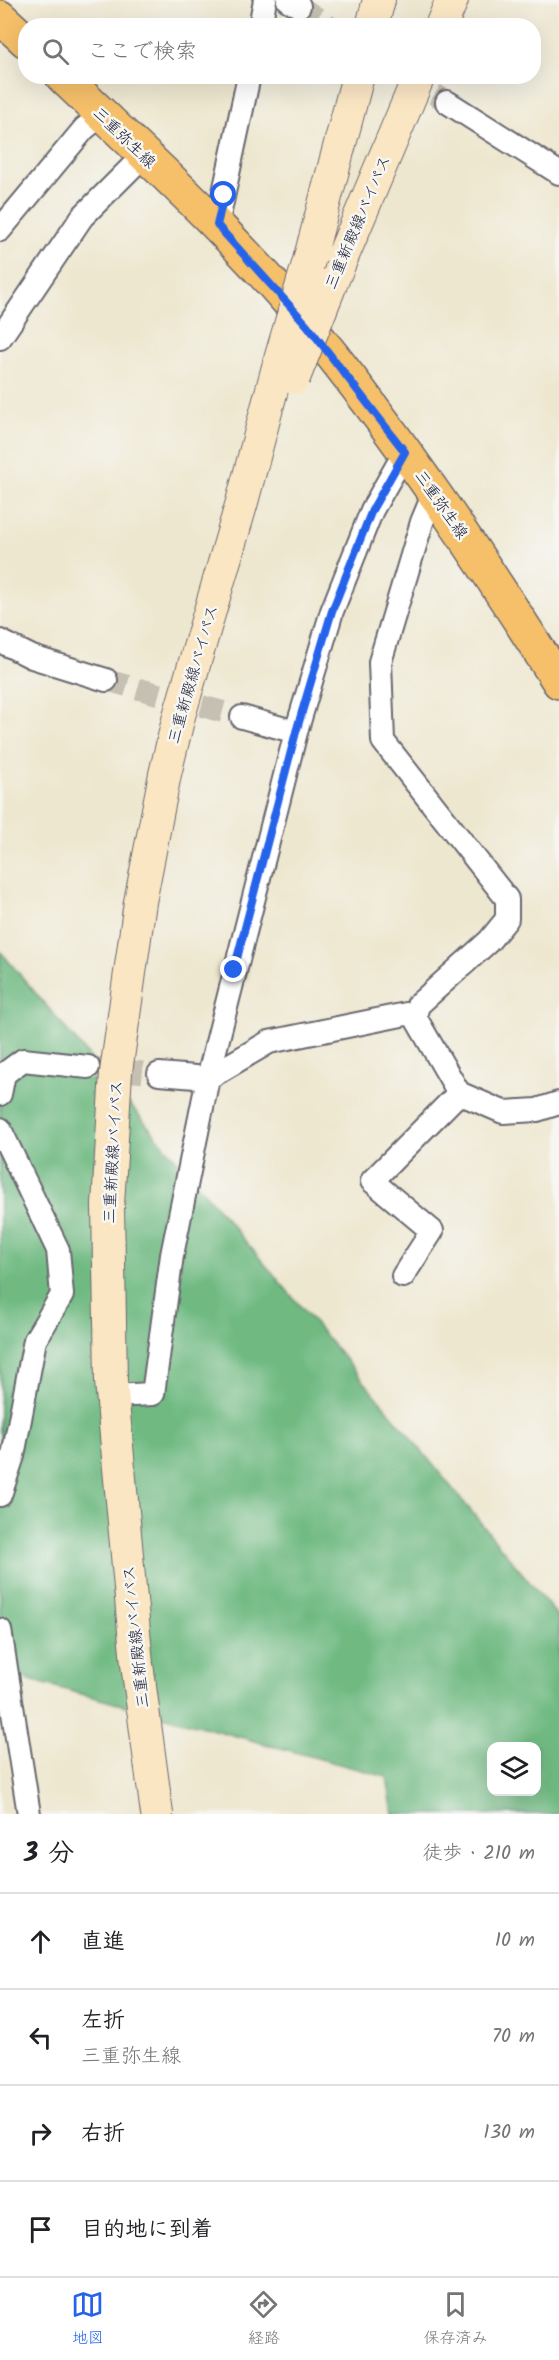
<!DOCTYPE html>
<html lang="ja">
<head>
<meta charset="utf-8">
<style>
	:root { --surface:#fff; --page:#f2f2f2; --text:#202124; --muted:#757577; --line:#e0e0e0; --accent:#2563eb }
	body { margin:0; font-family:Kalam,"Klee One",sans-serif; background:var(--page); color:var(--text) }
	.controls { position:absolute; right:18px; bottom:18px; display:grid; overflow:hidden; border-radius:12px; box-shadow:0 6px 24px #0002 }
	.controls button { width:54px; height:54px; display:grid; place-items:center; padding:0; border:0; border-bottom:2px solid var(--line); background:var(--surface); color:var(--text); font:30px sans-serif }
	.stop { position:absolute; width:18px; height:18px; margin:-14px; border:4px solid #2563eb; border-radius:50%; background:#fff }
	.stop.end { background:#2563eb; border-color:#fff; box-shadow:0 2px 6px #0008 }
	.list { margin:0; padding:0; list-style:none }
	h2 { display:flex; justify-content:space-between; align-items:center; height:78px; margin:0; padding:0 24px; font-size:26px }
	h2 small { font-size:20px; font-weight:400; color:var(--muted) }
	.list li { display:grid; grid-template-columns:39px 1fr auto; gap:18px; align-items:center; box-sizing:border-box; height:96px; padding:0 24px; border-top:2px solid var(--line) }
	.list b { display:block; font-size:22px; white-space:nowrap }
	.list p { margin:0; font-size:20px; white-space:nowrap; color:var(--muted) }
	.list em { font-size:20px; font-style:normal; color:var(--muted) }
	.icon { flex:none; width:33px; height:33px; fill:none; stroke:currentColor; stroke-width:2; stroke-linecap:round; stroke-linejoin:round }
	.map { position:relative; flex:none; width:559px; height:1814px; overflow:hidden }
	.search { position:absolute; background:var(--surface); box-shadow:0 6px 24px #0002; left:18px; right:18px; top:18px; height:66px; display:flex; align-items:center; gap:15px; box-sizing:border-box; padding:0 21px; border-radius:24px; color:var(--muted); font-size:22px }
	.sheet { height:462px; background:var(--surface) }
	nav { display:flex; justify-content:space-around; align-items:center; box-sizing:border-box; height:84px; border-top:2px solid var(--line); background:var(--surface); font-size:16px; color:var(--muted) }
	nav a { display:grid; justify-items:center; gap:3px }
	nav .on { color:var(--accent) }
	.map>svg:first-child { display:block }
	.forest { fill:#6fba82; stroke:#486e5e; stroke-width:1.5; fill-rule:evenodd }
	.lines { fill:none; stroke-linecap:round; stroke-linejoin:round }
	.street-tunnel { stroke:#c5c0b1; stroke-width:22; stroke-dasharray:22 11; stroke-linecap:butt }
	.street-casing { stroke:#69676f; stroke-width:26 }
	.secondary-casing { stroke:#69676f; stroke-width:34 }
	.primary-casing { stroke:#69676f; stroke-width:36 }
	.street { stroke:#fff; stroke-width:22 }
	.secondary { stroke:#fbe6c4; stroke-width:32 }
	.primary { stroke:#f6c06b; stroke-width:33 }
	.secondary-bridge-casing { stroke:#69676f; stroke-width:34; stroke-linecap:butt }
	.secondary-bridge { stroke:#fbe6c4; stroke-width:32 }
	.route { stroke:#2563eb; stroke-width:8 }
	.labels { text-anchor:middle; stroke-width:5; stroke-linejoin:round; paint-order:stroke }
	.street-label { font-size:16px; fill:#22223b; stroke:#f6f6f2 }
</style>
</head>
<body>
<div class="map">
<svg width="559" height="1814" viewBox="0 0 559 1814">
	<rect width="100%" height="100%" fill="#f6f6f2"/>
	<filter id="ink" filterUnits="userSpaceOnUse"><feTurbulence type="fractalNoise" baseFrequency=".0167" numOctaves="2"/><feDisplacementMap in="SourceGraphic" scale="12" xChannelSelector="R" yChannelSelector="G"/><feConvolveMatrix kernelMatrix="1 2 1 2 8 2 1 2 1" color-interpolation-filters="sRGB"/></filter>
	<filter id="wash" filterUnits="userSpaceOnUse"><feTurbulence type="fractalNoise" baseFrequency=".008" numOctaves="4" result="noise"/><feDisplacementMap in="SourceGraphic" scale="24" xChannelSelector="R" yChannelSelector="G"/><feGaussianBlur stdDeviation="1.35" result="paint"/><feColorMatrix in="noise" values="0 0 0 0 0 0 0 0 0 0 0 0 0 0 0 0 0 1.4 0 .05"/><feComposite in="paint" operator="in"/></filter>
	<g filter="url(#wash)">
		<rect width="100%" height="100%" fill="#eee7cf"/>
		<path class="forest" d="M0,951L383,1404L559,1618V1814H393L387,1777L0,1672ZM492,1746H536V1792H492Z"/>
	</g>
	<g filter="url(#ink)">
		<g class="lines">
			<path class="street-tunnel" d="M299,6L329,26
				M407,76L447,102
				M106,680L242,717
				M88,1067L159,1074"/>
			<g class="street-casing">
				<path id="street" d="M288,0L299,6
					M260,26L265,0
					M447,102L559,173
					M217,225L249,76
					M0,230L84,129L102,114
					M0,338L82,217L144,155
					M434,493L422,522L380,662L383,741L507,899V919L489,941L418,1005L415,1017L459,1093
					M0,641L32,657L106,680
					M242,717L296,732L332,611L372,510L405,452
					M159,1074L208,1078L269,1042L416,1012
					M0,1094L4,1074L23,1060L88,1067
					M0,1129L58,1250L62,1295L35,1340L13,1456L0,1495
					M403,1276L432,1231L372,1181L459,1093L503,1112L537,1110L559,1103
					M112,1396L153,1394L172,1255L208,1078L296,732
					M0,1630L29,1814"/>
			</g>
			<g class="secondary-casing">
				<path id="secondary" d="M372,26L379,0
					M441,26L452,0
					M310,257L358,76
					M331,284L419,76
					M157,1814L137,1664L111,1381L108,1205L116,1072L140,902L165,774L179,716L242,502L279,363"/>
			</g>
			<g class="primary-casing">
				<path id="primary" d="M0,17L26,41
					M62,76C146,157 234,235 308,325C400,438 481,559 559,682"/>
			</g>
			<use href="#street" class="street"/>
			<use href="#secondary" class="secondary"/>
			<use href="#primary" class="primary"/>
			<g class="secondary-bridge-casing">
				<path id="secondary-bridge" d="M279,363L310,257
					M294,378L331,284"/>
			</g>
			<use href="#secondary-bridge" class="secondary-bridge"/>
		</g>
	</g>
	<g class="lines" filter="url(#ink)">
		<path class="route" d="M224,195L217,225L307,325L405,452L372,510L332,611L296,732L234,970"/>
	</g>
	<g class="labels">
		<g class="street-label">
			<text transform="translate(125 137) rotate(44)" y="6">三重弥生線</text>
			<text transform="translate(357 222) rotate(-67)" y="6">三重新殿線バイパス</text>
			<text transform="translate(442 504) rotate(55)" y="6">三重弥生線</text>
			<text transform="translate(192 674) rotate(-74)" y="6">三重新殿線バイパス</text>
			<text transform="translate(112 1152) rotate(-87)" y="6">三重新殿線バイパス</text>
			<text transform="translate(135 1637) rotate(-96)" y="6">三重新殿線バイパス</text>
		</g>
	</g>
</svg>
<div class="controls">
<button><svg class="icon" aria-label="layers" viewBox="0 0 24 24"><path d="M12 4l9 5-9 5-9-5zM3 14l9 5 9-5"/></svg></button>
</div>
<div class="stop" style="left:224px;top:195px"></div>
<div class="stop end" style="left:234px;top:970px"></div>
<div class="search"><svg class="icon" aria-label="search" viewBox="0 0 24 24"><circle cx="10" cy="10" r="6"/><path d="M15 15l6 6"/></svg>ここで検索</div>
</div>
<section class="sheet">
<h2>3 分<small>徒歩 · 210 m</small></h2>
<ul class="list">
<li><svg class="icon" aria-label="ahead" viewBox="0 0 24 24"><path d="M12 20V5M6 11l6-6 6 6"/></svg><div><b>直進</b></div><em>10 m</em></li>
<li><svg class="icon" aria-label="left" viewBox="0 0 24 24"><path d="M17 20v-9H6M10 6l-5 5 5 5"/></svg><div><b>左折</b><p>三重弥生線</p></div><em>70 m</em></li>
<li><svg class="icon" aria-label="right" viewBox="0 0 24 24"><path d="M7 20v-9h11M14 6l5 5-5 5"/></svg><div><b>右折</b></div><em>130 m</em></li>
<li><svg class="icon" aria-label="arrive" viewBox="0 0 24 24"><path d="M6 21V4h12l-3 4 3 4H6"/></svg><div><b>目的地に到着</b></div></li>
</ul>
</section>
<nav>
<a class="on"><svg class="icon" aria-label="map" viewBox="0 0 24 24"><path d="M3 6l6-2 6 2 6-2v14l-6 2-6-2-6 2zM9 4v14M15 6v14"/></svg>地図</a>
<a><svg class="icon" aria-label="directions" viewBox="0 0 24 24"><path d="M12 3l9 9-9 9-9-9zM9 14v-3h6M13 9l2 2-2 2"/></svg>経路</a>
<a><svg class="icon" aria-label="saved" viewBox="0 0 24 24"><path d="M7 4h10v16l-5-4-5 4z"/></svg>保存済み</a>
</nav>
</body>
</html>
